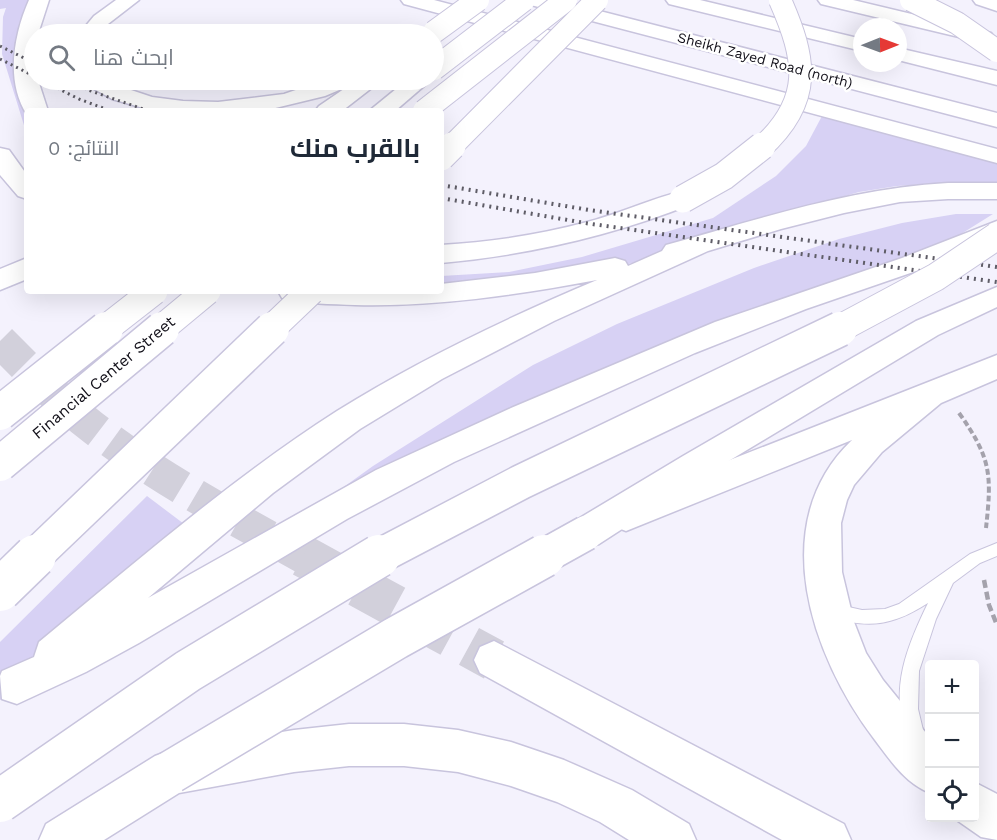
<!DOCTYPE html>
<html lang="ar">
<head>
<meta charset="utf-8">
<style>
	:root { --surface:#fff; --page:#f2f2f3; --text:#1f2937; --muted:#747a83; --line:#e0e1e3 }
	body { margin:0; font-family:"Work Sans",Cairo,sans-serif; background:var(--page); color:var(--text); direction:rtl }
	.controls { position:absolute; right:18px; bottom:18px; display:grid; overflow:hidden; border-radius:6px; box-shadow:0 6px 24px #0002 }
	.controls button { width:54px; height:54px; display:grid; place-items:center; padding:0; border:0; border-bottom:2px solid var(--line); background:var(--surface); color:var(--text); font:30px sans-serif }
	.compass { position:absolute; left:853px; top:18px; width:54px; height:54px; border-radius:50%; background:var(--surface); box-shadow:0 6px 24px #0002; rotate:89deg }
	.list { margin:0; padding:0; list-style:none }
	h2 { display:flex; justify-content:space-between; align-items:center; height:78px; margin:0; padding:0 24px; font-size:26px }
	h2 small { font-size:20px; font-weight:400; color:var(--muted) }
	.icon { flex:none; width:33px; height:33px; fill:none; stroke:currentColor; stroke-width:2; stroke-linecap:round; stroke-linejoin:round }
	.map { position:relative; flex:none; width:997px; height:840px; overflow:hidden; direction:ltr }
	.search { position:absolute; background:var(--surface); box-shadow:0 6px 24px #0002; left:24px; top:24px; width:420px; height:66px; display:flex; align-items:center; gap:15px; box-sizing:border-box; padding:0 21px; border-radius:33px; color:var(--muted); font-size:22px }
	.panel { position:absolute; background:var(--surface); box-shadow:0 6px 24px #0002; left:24px; top:108px; width:420px; height:186px; border-radius:6px; direction:rtl }
	.map>svg:first-child { display:block }
	.green { fill:#d7d1f4 }
	.lines { fill:none; stroke-linecap:round; stroke-linejoin:round }
	.motorway-tunnel-far1 { stroke:#d2d0db; stroke-width:34; stroke-dasharray:34 16; stroke-linecap:butt }
	.motorway-tunnel { stroke:#d2d0db; stroke-width:42; stroke-dasharray:42 21; stroke-linecap:butt }
	.service-casing { stroke:#c8c4dd; stroke-width:2 }
	.tertiary-casing { stroke:#c8c4dd; stroke-width:3 }
	.primary-casing { stroke:#c8c4dd; stroke-width:3 }
	.trunk-casing { stroke:#c8c4dd; stroke-width:3 }
	.motorway-casing { stroke:#c8c4dd; stroke-width:3 }
	.path-far1 { stroke:#a4a2ac; stroke-width:4; stroke-dasharray:6 3; stroke-linecap:butt }
	.path { stroke:#a4a2ac; stroke-width:4.5; stroke-dasharray:8 4; stroke-linecap:butt }
	.service { fill:#fff; fill-rule:evenodd }
	.tertiary { fill:#fff; fill-rule:evenodd }
	.primary { fill:#fff; fill-rule:evenodd }
	.trunk { fill:#fff; fill-rule:evenodd }
	.motorway { fill:#fff; fill-rule:evenodd }
	.rail-far1 { stroke:#5f5d67; stroke-width:3; stroke-dasharray:2 4; stroke-linecap:butt }
	.rail { stroke:#5f5d67; stroke-width:4; stroke-dasharray:2 5; stroke-linecap:butt }
	.primary-bridge-far2-casing { stroke:#c8c4dd; stroke-width:24; stroke-linecap:butt }
	.primary-bridge-far1-casing { stroke:#c8c4dd; stroke-width:29; stroke-linecap:butt }
	.primary-bridge-casing { stroke:#c8c4dd; stroke-width:37; stroke-linecap:butt }
	.trunk-bridge-far3-casing { stroke:#c8c4dd; stroke-width:24; stroke-linecap:butt }
	.trunk-bridge-far2-casing { stroke:#c8c4dd; stroke-width:29; stroke-linecap:butt }
	.trunk-bridge-far1-casing { stroke:#c8c4dd; stroke-width:37; stroke-linecap:butt }
	.trunk-bridge-casing { stroke:#c8c4dd; stroke-width:45; stroke-linecap:butt }
	.motorway-bridge-far3-casing { stroke:#c8c4dd; stroke-width:24; stroke-linecap:butt }
	.motorway-bridge-far2-casing { stroke:#c8c4dd; stroke-width:29; stroke-linecap:butt }
	.motorway-bridge-far1-casing { stroke:#c8c4dd; stroke-width:37; stroke-linecap:butt }
	.motorway-bridge-casing { stroke:#c8c4dd; stroke-width:45; stroke-linecap:butt }
	.primary-bridge-far2 { stroke:#fff; stroke-width:22 }
	.primary-bridge-far1 { stroke:#fff; stroke-width:27 }
	.primary-bridge { stroke:#fff; stroke-width:34 }
	.trunk-bridge-far3 { stroke:#fff; stroke-width:22 }
	.trunk-bridge-far2 { stroke:#fff; stroke-width:27 }
	.trunk-bridge-far1 { stroke:#fff; stroke-width:34 }
	.trunk-bridge { stroke:#fff; stroke-width:42 }
	.motorway-bridge-far3 { stroke:#fff; stroke-width:22 }
	.motorway-bridge-far2 { stroke:#fff; stroke-width:27 }
	.motorway-bridge-far1 { stroke:#fff; stroke-width:34 }
	.motorway-bridge { stroke:#fff; stroke-width:42 }
	.labels { text-anchor:middle; stroke-width:5; stroke-linejoin:round; paint-order:stroke }
	.far-street-label { font-size:14px; fill:#110f18; stroke:#fff }
	.street-label { font-size:16px; fill:#110f18; stroke:#fff }
</style>
</head>
<body>
<div class="map">
<svg width="997" height="840" viewBox="0 0 997 840">
	<rect width="100%" height="100%" fill="#f4f2fd"/>
	<path class="green" d="M0,0H45C28,38 27,93 27,135L2,54L3,17L6,8L0,9Z
		M822,116L997,163V183H942L897,186L859,192L783,214L659,256L598,272L441,291V276L509,272L582,257L713,218L776,176L806,146Z
		M956,214H993L945,244L327,499L373,466L533,365L617,324L754,268L839,239L902,223Z
		M147,496L200,536L0,700V642Z"/>
	<g class="lines">
		<path class="motorway-tunnel-far1" d="M0,341C29,370 58,400 91,426C158,478 232,517 306,558"/>
		<path class="motorway-tunnel" d="M303,556L494,660"/>
		<g class="service-casing">
			<path id="service" d="M997,543V556L980,563L953,583L936,619L919,671L918,709L923,730L920,736L914,739L908,736C888,691 908,644 928,603C894,625 868,630 829,616L827,611L829,606L835,604L862,610L885,609L899,604L970,554Z"/>
		</g>
		<g class="tertiary-casing">
			<path id="tertiary" d="M997,355V379L941,403L882,452L854,485L847,500L841,523L842,572L854,622L866,653L883,680L930,738V793C905,783 890,760 875,740C811,656 765,523 852,440L626,531L613,526L608,516L613,506Z
				M974,782L997,794V840L981,837L958,821L956,818H974Z"/>
		</g>
		<g class="primary-casing">
			<path id="primary" d="M407,80H431L395,111H369Z"/>
		</g>
		<g class="trunk-casing">
			<path id="trunk" d="M357,80H382L342,111H315L319,106Z
				M27,258V279L0,290V269Z"/>
		</g>
		<g class="motorway-casing">
			<path id="motorway" d="M29,0H49L38,34H34V80H38L48,111H27V115C5,81 14,34 29,0Z
				M116,0H139L108,24L99,34H79L94,16Z
				M401,0H434L997,149V163L404,4Z
				M524,0H557L997,113V127L527,4Z
				M666,0H700L862,39V51L669,4Z
				M818,0H853L991,33L994,37L991,41L984,43L821,4Z
				M973,0H997V11L976,4Z
				M898,48L997,71V85L898,60Z
				M84,80H110L128,89L152,97L183,101L218,102L284,94L325,80H354L351,85L325,96L263,111L150,110L112,99L87,85Z
				M0,148L9,150L27,175V199L18,196L0,175Z
				M948,183H997V199H948L900,202L844,213L781,229L708,251L554,321L442,379L360,429L273,493L148,598L376,470L511,408L715,322L902,258L997,221V239L951,259L806,309L695,353L454,462L347,519L139,643L86,672L17,704L2,699L0,676L2,671L34,657L39,642C136,562 231,479 337,411C420,359 507,318 597,280C517,295 436,307 355,305C331,304 305,304 282,298L278,291H441V284L535,273L615,258L625,261L628,266L662,251L666,245C759,219 852,188 948,183Z
				M683,191L692,194L696,199L692,204C611,236 528,255 441,263V245C490,242 539,235 587,222C619,214 650,199 683,191Z
				M997,287V307L938,335L707,474L599,544L586,548L573,544L568,533L573,522L683,456L916,321Z
				M494,641L844,824L851,840H782L480,673L474,660L480,647Z
				M349,724H404L458,730L511,742L564,760L632,790L689,824L696,840H629L600,822L557,802L511,786L458,772L404,766H349L294,772L179,793L104,840H39L46,824L155,756L171,750L294,730Z"/>
		</g>
		<path class="path-far1" d="M959,413C991,458 992,474 986,528"/>
		<path class="path" d="M984,580L989,605L997,625"/>
		<use href="#service" class="service"/>
		<use href="#tertiary" class="tertiary"/>
		<use href="#primary" class="primary"/>
		<use href="#trunk" class="trunk"/>
		<use href="#motorway" class="motorway"/>
		<path class="rail-far1" d="M0,46L34,63
			M0,59L34,76
			M41,80L79,99L111,111
			M68,80L88,90L149,111"/>
		<path class="rail" d="M441,185L589,210L997,267
			M441,198L585,223L997,282"/>
		<g class="primary-bridge-far2-casing">
			<path id="primary-bridge-far2" d="M434,69L524,0
				M424,111L566,0"/>
		</g>
		<g class="primary-bridge-far1-casing">
			<path id="primary-bridge-far1" d="M104,330L154,291
				M160,330L207,291"/>
		</g>
		<g class="primary-bridge-casing">
			<path id="primary-bridge" d="M0,413L106,329
				M0,464L162,329"/>
		</g>
		<g class="trunk-bridge-far3-casing">
			<path id="trunk-bridge-far3" d="M434,32L478,0
				M450,148L597,0"/>
		</g>
		<g class="trunk-bridge-far2-casing">
			<path id="trunk-bridge-far2" d="M441,157L452,146
				M270,330L311,291"/>
		</g>
		<g class="trunk-bridge-far1-casing">
			<path id="trunk-bridge-far1" d="M33,558L272,329"/>
		</g>
		<g class="trunk-bridge-casing">
			<path id="trunk-bridge" d="M0,590L35,556"/>
		</g>
		<g class="motorway-bridge-far3-casing">
			<path id="motorway-bridge-far3" d="M911,0L957,23L997,51
				M761,148C814,100 806,59 780,0"/>
		</g>
		<g class="motorway-bridge-far2-casing">
			<path id="motorway-bridge-far2" d="M683,199L724,176L762,146
				M837,330L936,277L997,236"/>
		</g>
		<g class="motorway-bridge-far1-casing">
			<path id="motorway-bridge-far1" d="M376,558L521,482L840,329
				M541,558L586,533"/>
		</g>
		<g class="motorway-bridge-casing">
			<path id="motorway-bridge" d="M171,772L396,638L544,556
				M0,801L188,671L379,556"/>
		</g>
		<use href="#primary-bridge-far2" class="primary-bridge-far2"/>
		<use href="#primary-bridge-far1" class="primary-bridge-far1"/>
		<use href="#primary-bridge" class="primary-bridge"/>
		<use href="#trunk-bridge-far3" class="trunk-bridge-far3"/>
		<use href="#trunk-bridge-far2" class="trunk-bridge-far2"/>
		<use href="#trunk-bridge-far1" class="trunk-bridge-far1"/>
		<use href="#trunk-bridge" class="trunk-bridge"/>
		<use href="#motorway-bridge-far3" class="motorway-bridge-far3"/>
		<use href="#motorway-bridge-far2" class="motorway-bridge-far2"/>
		<use href="#motorway-bridge-far1" class="motorway-bridge-far1"/>
		<use href="#motorway-bridge" class="motorway-bridge"/>
	</g>
	<g class="labels">
		<g class="far-street-label">
			<text transform="translate(765 60) rotate(15)" y="5">Sheikh Zayed Road (north)</text>
		</g>
		<g class="street-label">
			<text transform="translate(103 377) rotate(-40)" y="6">Financial Center Street</text>
		</g>
	</g>
</svg>
<div class="controls">
<button>+</button>
<button>−</button>
<button><svg class="icon" aria-label="locate" viewBox="0 0 24 24"><circle cx="12" cy="12" r="6"/><path d="M12 2v4M12 18v4M2 12h4M18 12h4"/></svg></button>
</div>
<svg class="compass" viewBox="-18 -18 36 36"><path d="M0-13l5 13h-10z" fill="#e53935"/><path d="M0 13l5-13h-10z" fill="#747a83"/></svg>
<div class="search"><svg class="icon" aria-label="search" viewBox="0 0 24 24"><circle cx="10" cy="10" r="6"/><path d="M15 15l6 6"/></svg>ابحث هنا</div>
<section class="panel">
<h2>بالقرب منك<small>النتائج: 0</small></h2>
<ul class="list">
</ul>
</section>
</div>
</body>
</html>
